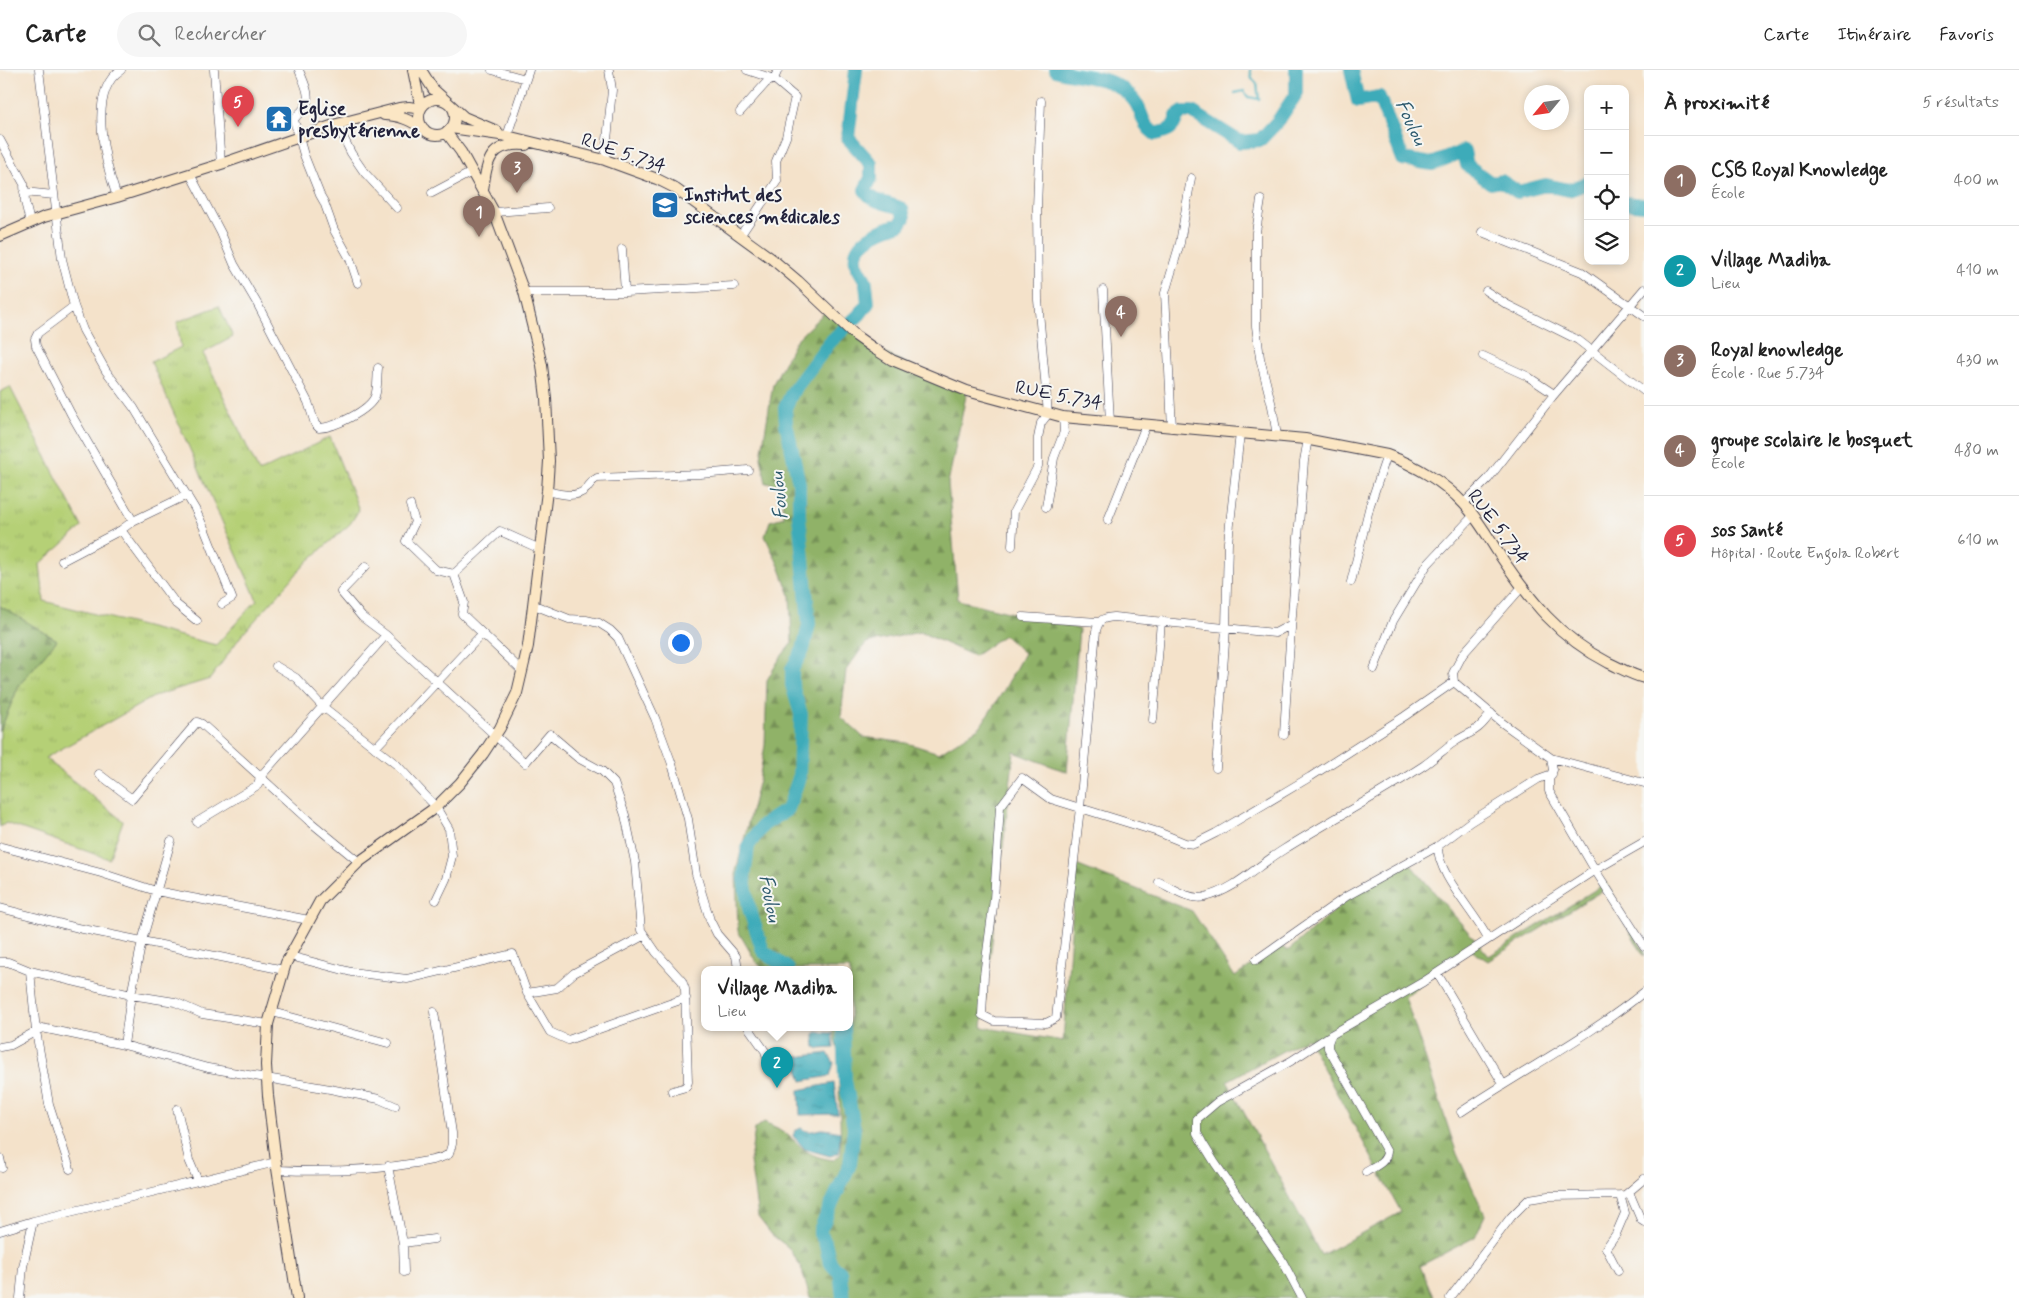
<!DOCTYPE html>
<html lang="fr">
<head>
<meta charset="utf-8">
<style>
	:root { --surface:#fff; --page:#f6f6f6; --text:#222; --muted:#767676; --line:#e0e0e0; --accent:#2563eb }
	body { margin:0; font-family:Mynerve,sans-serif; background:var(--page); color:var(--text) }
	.controls { position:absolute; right:15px; top:15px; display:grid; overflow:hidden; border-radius:10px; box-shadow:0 2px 8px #0003 }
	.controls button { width:45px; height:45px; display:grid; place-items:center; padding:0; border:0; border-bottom:1px solid var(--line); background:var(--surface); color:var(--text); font:25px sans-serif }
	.compass { position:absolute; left:1524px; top:15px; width:45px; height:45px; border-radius:50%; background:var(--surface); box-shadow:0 2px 8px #0003; rotate:241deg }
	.you { position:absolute; left:680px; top:572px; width:18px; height:18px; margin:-12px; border:4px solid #fff; border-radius:50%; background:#1a73e8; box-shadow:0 0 0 8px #1a73e833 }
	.badge { display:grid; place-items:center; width:32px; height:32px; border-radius:50%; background:var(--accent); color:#fff; font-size:16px; font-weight:700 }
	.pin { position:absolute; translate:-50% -41px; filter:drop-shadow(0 1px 2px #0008) }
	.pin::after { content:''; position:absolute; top:26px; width:18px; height:15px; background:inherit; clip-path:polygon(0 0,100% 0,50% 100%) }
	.popup { position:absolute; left:701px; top:896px; width:152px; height:65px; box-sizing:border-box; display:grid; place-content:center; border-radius:10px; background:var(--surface); filter:drop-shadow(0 1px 4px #0005); font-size:16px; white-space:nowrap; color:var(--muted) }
	.popup b { font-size:19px; color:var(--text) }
	.popup::after { content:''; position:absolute; left:50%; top:100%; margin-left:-10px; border:10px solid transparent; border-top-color:var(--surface) }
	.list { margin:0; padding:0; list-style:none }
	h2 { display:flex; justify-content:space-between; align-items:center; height:65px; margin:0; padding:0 20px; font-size:21px }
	h2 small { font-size:16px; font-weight:400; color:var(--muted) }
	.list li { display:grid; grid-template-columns:32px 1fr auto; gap:15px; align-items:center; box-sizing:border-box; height:90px; padding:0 20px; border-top:1px solid var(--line) }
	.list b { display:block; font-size:19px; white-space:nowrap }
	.list p { margin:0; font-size:16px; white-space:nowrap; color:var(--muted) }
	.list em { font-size:16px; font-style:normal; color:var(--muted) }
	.icon { flex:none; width:28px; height:28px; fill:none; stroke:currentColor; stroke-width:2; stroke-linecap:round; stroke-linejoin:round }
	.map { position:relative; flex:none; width:1644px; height:1228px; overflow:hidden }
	header { display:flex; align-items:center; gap:30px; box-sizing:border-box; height:70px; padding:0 25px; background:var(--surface); border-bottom:1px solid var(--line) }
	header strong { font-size:24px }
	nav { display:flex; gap:28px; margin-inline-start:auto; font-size:18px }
	.search { width:350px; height:45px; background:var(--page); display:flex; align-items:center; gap:12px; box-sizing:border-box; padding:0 18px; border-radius:28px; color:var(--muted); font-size:19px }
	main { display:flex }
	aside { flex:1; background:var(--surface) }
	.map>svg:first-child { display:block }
	.grass { fill:url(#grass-tufts); stroke:#6c7958 }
	.forest { fill:url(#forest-firs); stroke:#596a51; fill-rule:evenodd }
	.water { fill:url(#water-ripples); stroke:#2f667a }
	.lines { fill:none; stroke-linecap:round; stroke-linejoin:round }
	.stream { stroke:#3cabb9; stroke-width:2.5 }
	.river { stroke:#3cabb9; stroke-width:14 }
	.street-casing { stroke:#423f50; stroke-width:9 }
	.secondary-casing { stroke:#423f50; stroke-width:12 }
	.street { stroke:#fff; stroke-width:8 }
	.secondary { stroke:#fbe6c4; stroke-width:10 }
	.labels { text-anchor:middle; stroke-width:4; stroke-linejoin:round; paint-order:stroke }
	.poi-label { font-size:19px; font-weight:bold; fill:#22223b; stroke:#f6f6f2; text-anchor:start }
	.street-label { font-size:19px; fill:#22223b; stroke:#f6f6f2 }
	.water-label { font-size:20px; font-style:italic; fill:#2c596d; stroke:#f6f6f2 }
</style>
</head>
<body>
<header>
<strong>Carte</strong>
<div class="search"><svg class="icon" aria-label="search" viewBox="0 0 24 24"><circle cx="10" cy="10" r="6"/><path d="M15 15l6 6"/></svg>Rechercher</div>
<nav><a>Carte</a><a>Itinéraire</a><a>Favoris</a></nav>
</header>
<main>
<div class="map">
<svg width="1644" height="1228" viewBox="0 0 1644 1228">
	<defs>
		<pattern id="grass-tufts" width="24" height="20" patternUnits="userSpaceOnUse" patternTransform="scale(1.25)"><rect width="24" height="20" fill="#b5d076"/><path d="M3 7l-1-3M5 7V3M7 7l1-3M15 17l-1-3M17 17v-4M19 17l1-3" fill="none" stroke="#9bb267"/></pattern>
		<pattern id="forest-firs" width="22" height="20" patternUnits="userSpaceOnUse" patternTransform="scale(1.25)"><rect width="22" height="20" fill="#90b267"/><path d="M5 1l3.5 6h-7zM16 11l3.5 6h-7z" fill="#759056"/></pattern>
		<pattern id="water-ripples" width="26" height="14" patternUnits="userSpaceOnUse" patternTransform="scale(1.25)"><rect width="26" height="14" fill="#3cabb9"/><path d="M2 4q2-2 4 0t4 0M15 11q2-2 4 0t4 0" fill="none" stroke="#328b98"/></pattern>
	</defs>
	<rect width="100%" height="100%" fill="#f6f6f2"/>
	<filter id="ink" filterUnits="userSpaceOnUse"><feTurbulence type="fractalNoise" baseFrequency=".02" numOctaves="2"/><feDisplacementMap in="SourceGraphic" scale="10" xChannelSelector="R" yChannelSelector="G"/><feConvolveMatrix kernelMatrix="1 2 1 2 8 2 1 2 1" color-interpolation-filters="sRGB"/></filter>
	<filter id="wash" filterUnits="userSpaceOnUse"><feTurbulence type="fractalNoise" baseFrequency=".0096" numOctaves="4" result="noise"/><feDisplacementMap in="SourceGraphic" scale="20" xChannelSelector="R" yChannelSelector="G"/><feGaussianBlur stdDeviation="1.12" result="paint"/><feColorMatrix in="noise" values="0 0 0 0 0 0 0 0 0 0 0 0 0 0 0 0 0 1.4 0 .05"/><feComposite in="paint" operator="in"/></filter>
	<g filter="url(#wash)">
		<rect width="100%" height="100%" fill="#f4e2ca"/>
		<path class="grass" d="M219,236L233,267L203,283L259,402L330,367L359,440L350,454L308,491L241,566L210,609L157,625L45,688L123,751L109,789L6,753L0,757V661L19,615L57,570L0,536V322L10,317L82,457L40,494L44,531L216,575L257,530L151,292L181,277L177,252Z"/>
		<path class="forest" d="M828,239L873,278L967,321L948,413L958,530L1079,559L1067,702L1014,682L982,957L1063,971L1076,795L1192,841L1235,907L1279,875L1288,881L1357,821L1410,794L1489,886L1606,813L1644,881V886L1605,819L1488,891L1466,877L1405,927L1457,1084L1485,1145L1475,1167L1420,1196L1434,1228H810L801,1197L788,1177L772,1165L758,1147L750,1091L755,1059L764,1052C770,1055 777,1057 782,1061C805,1077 803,1086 834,1090L841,1084L838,982L832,957H850V899H764L756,892L738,861L736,801L759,710L765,675L767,610L780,588L792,573L790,525L779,496L765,466L770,451L784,447L781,415L766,413L761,387L773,314L796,270ZM920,562L974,586L1004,565L1024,583L1004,620L980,657L939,683L907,673L863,667L841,647L846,600L866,573ZM1307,968L1401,1142L1321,1185L1227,1011Z
			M0,536L57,570L19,615L0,661Z"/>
		<path class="water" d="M817,962L832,963L834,978L819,979L815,977L814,964Z
			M828,983L834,993L830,1006L802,1011L795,990L796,987Z
			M834,1013L838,1044L800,1045L799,1020Z
			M801,1058C809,1064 814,1060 822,1059C828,1059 835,1061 840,1062L839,1083L830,1086L805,1079L793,1066L795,1061Z"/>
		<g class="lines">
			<path class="stream" d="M1235,23L1244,21L1248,27L1259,29L1257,14L1252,8L1250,0"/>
			<path class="river" d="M1056,0C1084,9 1111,3 1133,29C1144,42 1139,52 1155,64C1169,61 1174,59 1177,46L1183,42H1192L1240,72L1260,70L1278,51L1296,24V0
				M1351,0L1358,31L1379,27L1403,89L1432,94L1464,81L1467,95L1491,113L1501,111L1518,122L1546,115L1569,120L1588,113
				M1625,133L1644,135
				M788,899L763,881L749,838L744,809L748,776L763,755L788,739L799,708L801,644L792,615V599L803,580L809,554L799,445V413L786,353L785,338L793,321L830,272L859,245L868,233C867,226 867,217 865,210C862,204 857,198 856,192C852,170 884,159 900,154L904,148L902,139C889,132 873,134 865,120L871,108V94L848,68L856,0
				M843,1228L840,1202C822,1191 832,1177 820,1164V1160L850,1094L854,1058L845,1010L843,957"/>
		</g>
	</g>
	<g filter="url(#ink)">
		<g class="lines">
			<g class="street-casing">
				<path id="street" d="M39,0L62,189L74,236L83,260L106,301L134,338L195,439L204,458L232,528L222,534
					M214,0L221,94
					M299,0C303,11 313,27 304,38C301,43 296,45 294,50L304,85L320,125L324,132L334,160L350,189L358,213
					M492,0L526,9
					M740,42L766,13L774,9L778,0
					M337,54L351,83L364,102L397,138
					M507,66L529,0
					M0,70L24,114L25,132L30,152
					M605,90L612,20L609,0
					M190,104L221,163L234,194L258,235L308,332L315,354L319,358C334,358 370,340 375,326C378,318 377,306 378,298
					M24,122L54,125
					M432,123L470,103
					M117,127C106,96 86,22 121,0
					M1261,130L1256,162V256L1260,288L1272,336L1277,366
					M494,142L548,138
					M1482,162L1582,202L1644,246
					M740,166L777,111L776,91L786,67L795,27L774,9L747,0
					M1103,220L1110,352
					M1486,221L1506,234L1578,270L1644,321
					M524,222H625L622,179
					M625,222L734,216
					M74,236L38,263L35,269L36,276L71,344L133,451
					M1483,286L1527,306L1554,324
					M1172,358L1165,223L1180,173L1191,108
					M547,421C559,424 576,429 586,419C590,415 591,411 597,408L700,404L748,400
					M1464,433L1488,409L1552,327L1644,219
					M410,435L415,452L406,471L436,500L454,504L500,461L540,479
					M1046,437L1054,388L1064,362L1063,347
					M1108,450L1146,355
					M121,460L176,534L197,551
					M1012,476L1014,441L1038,396V368L1041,353L1048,344L1038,230L1037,138L1041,31
					M62,491L121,460L133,451L187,425
					M366,496L341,522L362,547L386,565L525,693L550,664L578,688L602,701L614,713L625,745L635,792L641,860L656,882L682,911L685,919L688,1012L686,1017L672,1021
					M454,504L464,532L462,544L522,601
					M1351,512L1370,435L1387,385
					M1522,517L1463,584L1453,603L1454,612L1501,652L1551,688L1553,700L1549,710V721L1595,800L1644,876
					M534,535L569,549L586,550L599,553L610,560L618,568L655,648L672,694L688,749L696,804L710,850L717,864L736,886L738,899
					M1023,547L1098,552
					M1290,555L1275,563L1114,547C1103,548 1099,549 1096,561L1080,738L1056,948L1046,953L994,951L982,945L984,905L994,829L1000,737L1022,708L1051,729L1158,762L1185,773L1194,774L1216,763L1310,707L1405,646L1454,612
					M276,596L296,608L322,636L397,695L436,737L449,759L452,786L446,809L436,830
					M1374,599L1393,551L1427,495L1473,446
					M1153,650L1161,551
					M1284,665C1289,573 1297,483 1304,391L1308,369
					M375,678L482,564
					M1551,688L1644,713
					M1216,698L1226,558L1228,472L1240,363
					M99,704L132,729L197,652L202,654L308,750L359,792
					M197,752L258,715L260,707L386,565
					M171,771L142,871L284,900
					M1438,776C1437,805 1475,842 1488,869
					M2,777L101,803L156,821L309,850
					M1159,812C1172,818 1190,831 1205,827C1235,820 1257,796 1283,780C1329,751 1377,726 1423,696C1432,690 1441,682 1450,675C1469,661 1476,665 1491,643
					M0,838L78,858L142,871L131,925L175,932L202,944L268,954
					M290,886L351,902L407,909L513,884L527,923L550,962L568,970L686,928
					M1256,890L1347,826L1438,776L1470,752L1538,709L1552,704
					M0,892H8L30,901L131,925L124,975
					M30,901L36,961L49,1034L70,1099
					M1437,903L1503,1014
					M527,923L557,918L574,903L643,866
					M272,942L388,973
					M748,957L765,981L770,997
					M1331,965L1328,973V978L1387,1082C1386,1093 1374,1097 1366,1102
					M0,977L11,975L42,958L124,975L208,998L330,1019L379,1029L395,1036
					M177,1039L189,1090L198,1111
					M1461,1042C1522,1001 1587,968 1644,922
					M0,1088L2,1098
					M388,1096L403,1173
					M278,1100C324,1102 370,1101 416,1093C426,1091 440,1090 449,1084L452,1074V1063L434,942
					M1629,1122L1641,1150L1644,1152
					M0,1161L33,1151L276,1092
					M1618,1201L1606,1178L1616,1164L1625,1143L1620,1125
					M404,1202L403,1173L434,1169
					M20,1228L23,1197L33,1151
					M1302,1228L1282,1190L1215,1093L1202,1072L1197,1063V1049L1217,1032L1291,991L1331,965L1423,912L1595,800L1644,772
					M1450,1228L1511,1147L1529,1129L1548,1126L1625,1125L1644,1109"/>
			</g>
			<g class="secondary-casing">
				<path id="secondary" d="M421,0L433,19L464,47L497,61
					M419 47a18 18 0 1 1 36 0a18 18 0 1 1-36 0Z
					M384,45C400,45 411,51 424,59
					M451,58L507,66L605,90L657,109L673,117L772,189L798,211L856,266L873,278L892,290L967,321L1063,347L1305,369L1387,385C1415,395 1444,412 1464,434C1478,449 1488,467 1499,484C1530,530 1558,567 1609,593C1620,598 1632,605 1644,608
					M483,120C487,90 490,72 526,75
					M0,166L44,147L117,127L221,94L337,54L399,38L409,37L421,39L413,0
					M297,1228L276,1092L268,1026L266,995L268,954L286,893L320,831L359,792L436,737L460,713L483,684L500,658L517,623L528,576L547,421L549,391L546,328L542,295L524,222L494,142L461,82L446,62"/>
			</g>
			<use href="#street" class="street"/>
			<use href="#secondary" class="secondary"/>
		</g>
	</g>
	<defs>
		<g id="temple-square" transform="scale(1.4375)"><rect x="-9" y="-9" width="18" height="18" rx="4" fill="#1f6fb2" stroke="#f6f6f2"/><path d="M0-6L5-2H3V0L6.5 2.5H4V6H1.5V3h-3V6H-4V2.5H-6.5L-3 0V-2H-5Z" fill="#fff"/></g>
		<g id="school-square" transform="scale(1.4375)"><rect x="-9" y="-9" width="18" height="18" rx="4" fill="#1f6fb2" stroke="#f6f6f2"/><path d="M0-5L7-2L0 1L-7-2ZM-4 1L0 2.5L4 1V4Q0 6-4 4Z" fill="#fff"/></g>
	</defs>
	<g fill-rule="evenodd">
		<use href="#temple-square" x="279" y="49"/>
		<use href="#school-square" x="665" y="135"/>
	</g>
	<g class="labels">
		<g class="poi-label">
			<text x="298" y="45">Eglise<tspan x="298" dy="22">presbytérienne</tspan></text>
			<text x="684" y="131">Institut des<tspan x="684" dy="22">sciences médicales</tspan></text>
		</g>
		<g class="street-label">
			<text transform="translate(624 82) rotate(19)" y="7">RUE 5.734</text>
			<text transform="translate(1059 324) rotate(11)" y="7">RUE 5.734</text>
			<text transform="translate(1499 456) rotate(53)" y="7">RUE 5.734</text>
		</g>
		<g class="water-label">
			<text transform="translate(1412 52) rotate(65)" y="7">Foulou</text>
			<text transform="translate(778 426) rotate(-96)" y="7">Foulou</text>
			<text transform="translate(771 828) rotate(79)" y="7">Foulou</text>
		</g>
	</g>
</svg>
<div class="controls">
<button>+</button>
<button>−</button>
<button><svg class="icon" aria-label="locate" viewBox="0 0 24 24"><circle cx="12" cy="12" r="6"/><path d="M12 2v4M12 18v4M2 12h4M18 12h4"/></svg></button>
<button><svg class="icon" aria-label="layers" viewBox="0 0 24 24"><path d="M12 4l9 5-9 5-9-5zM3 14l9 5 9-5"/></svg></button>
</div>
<svg class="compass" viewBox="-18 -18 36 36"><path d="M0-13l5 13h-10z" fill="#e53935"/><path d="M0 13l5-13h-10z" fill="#767676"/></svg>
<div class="you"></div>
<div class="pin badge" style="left:479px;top:167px;background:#8d6e63">1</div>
<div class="pin badge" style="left:777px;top:1018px;background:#0f9aa8">2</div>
<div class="popup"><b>Village Madiba</b>Lieu</div>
<div class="pin badge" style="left:517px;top:123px;background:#8d6e63">3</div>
<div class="pin badge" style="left:1121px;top:267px;background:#8d6e63">4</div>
<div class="pin badge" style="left:238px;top:57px;background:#e0444e">5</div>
</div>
<aside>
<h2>À proximité<small>5 résultats</small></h2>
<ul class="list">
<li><span class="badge" style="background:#8d6e63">1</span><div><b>CSB Royal Knowledge</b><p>École</p></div><em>400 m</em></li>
<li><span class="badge" style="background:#0f9aa8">2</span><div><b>Village Madiba</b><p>Lieu</p></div><em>410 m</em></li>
<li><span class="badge" style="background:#8d6e63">3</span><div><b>Royal knowledge</b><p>École · Rue 5.734</p></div><em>430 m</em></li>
<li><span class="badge" style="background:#8d6e63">4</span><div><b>groupe scolaire le bosquet</b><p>École</p></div><em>480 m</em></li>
<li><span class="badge" style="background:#e0444e">5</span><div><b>sos santé</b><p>Hôpital · Route Engola Robert</p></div><em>610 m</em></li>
</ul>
</aside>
</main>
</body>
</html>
